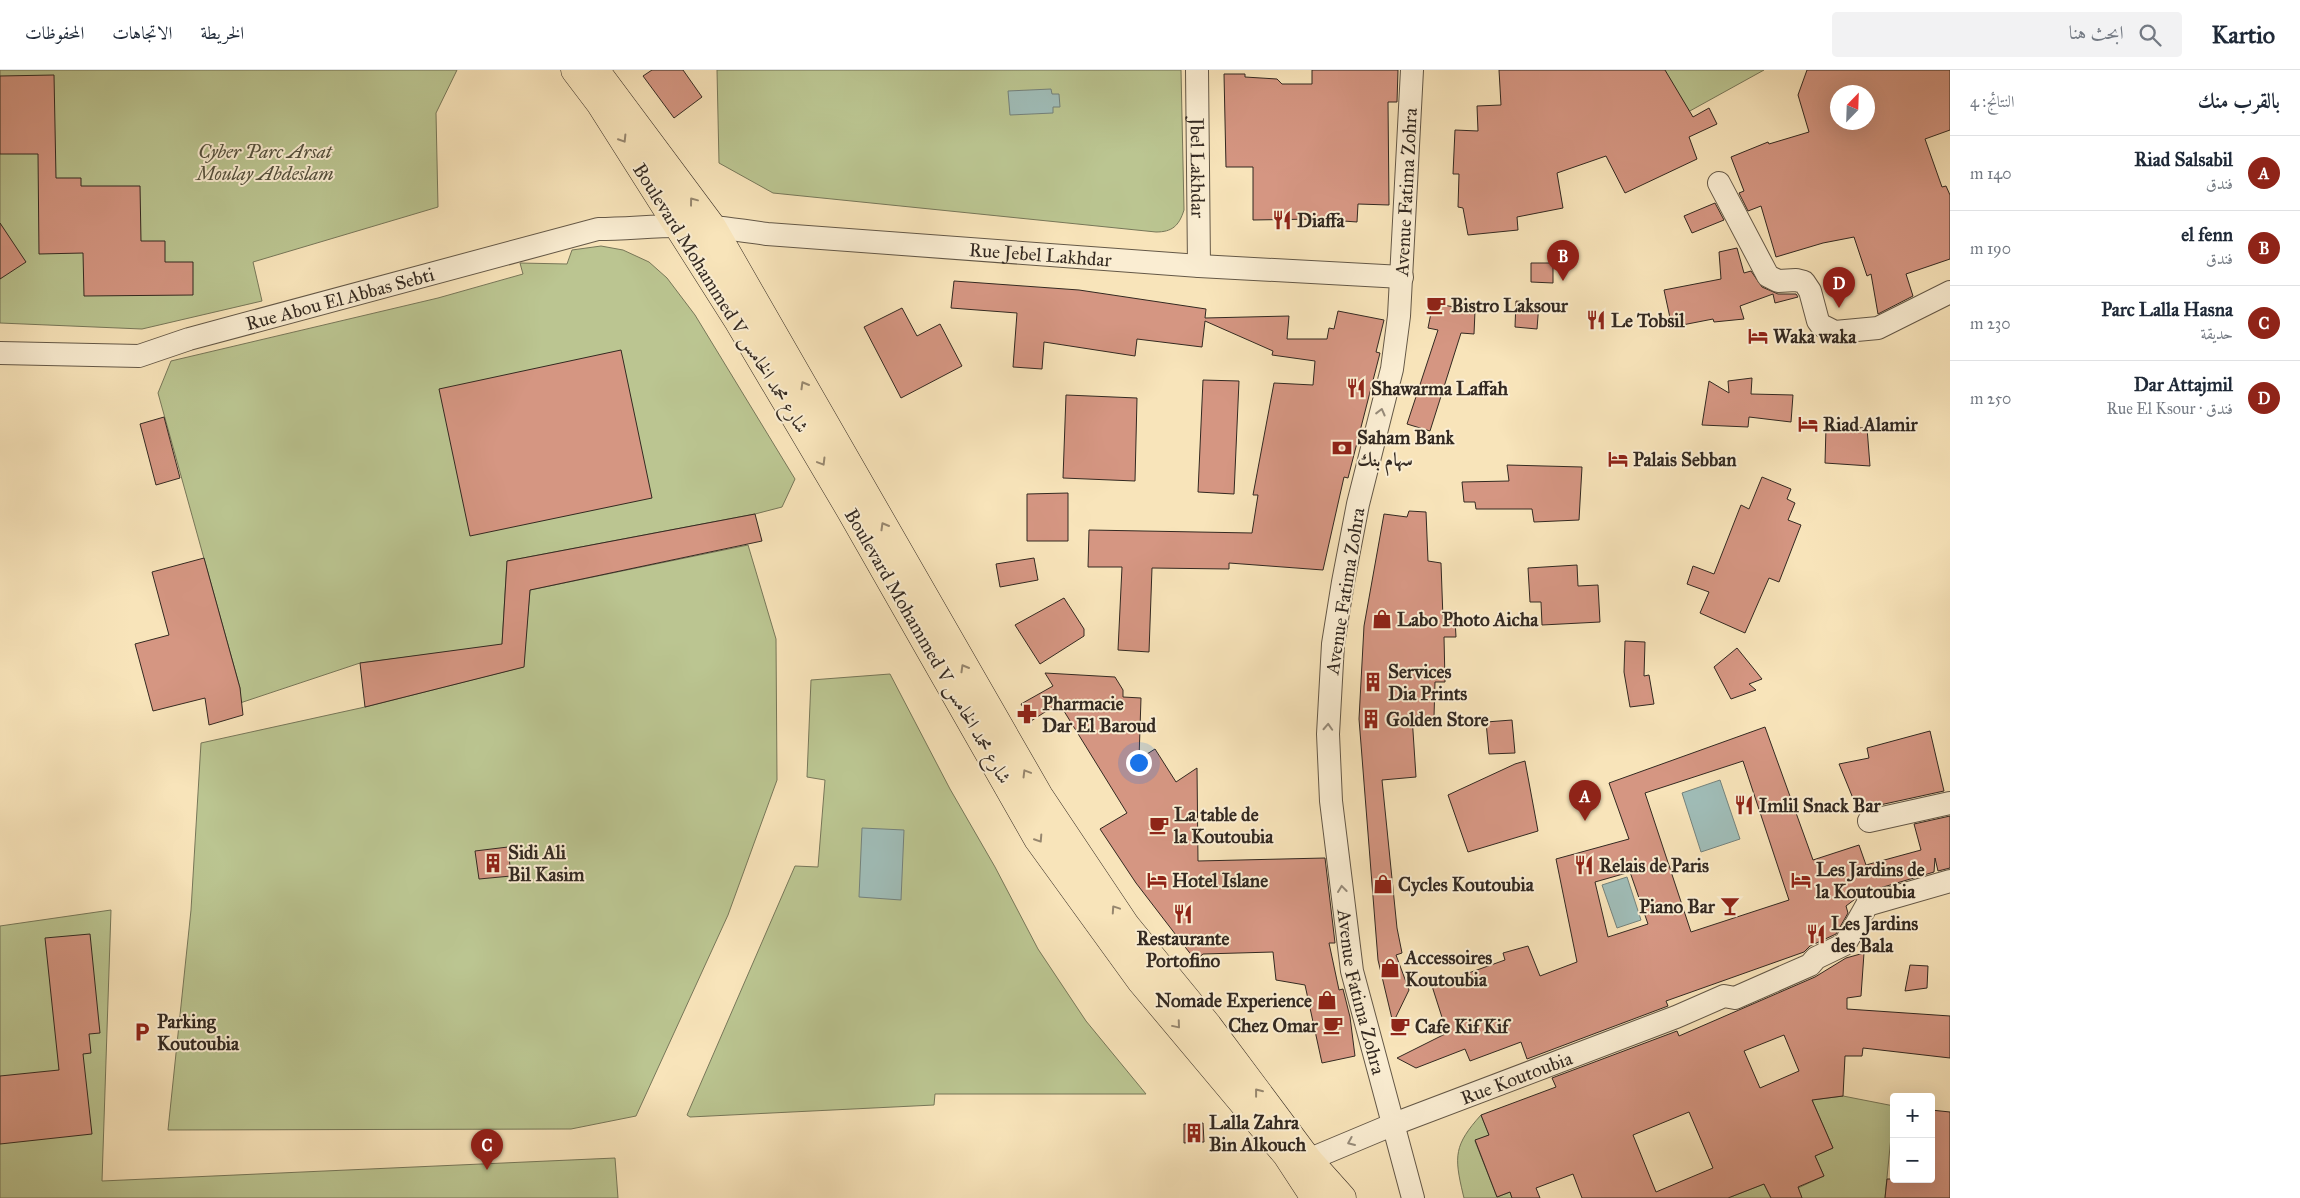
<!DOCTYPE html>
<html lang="ar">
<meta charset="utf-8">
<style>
:root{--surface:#fff;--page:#f2f2f3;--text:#1f2937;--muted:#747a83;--line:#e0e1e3;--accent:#8f2418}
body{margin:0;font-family:"IM FELL Great Primer",Amiri,serif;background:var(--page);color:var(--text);direction:rtl}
.controls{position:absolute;right:15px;bottom:15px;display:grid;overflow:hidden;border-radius:5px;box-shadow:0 5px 20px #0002}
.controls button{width:45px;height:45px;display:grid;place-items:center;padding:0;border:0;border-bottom:1px solid var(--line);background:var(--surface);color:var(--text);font:25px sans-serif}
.compass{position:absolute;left:1830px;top:15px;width:45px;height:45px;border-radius:50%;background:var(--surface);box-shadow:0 5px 20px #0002;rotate:23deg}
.you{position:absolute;left:1138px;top:692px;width:18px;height:18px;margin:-12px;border:4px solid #fff;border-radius:50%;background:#1a73e8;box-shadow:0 0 0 8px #1a73e833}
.badge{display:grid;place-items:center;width:32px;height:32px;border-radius:50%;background:var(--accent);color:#fff;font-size:16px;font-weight:700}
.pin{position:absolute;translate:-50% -41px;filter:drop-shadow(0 1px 2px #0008)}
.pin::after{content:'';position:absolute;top:26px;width:18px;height:15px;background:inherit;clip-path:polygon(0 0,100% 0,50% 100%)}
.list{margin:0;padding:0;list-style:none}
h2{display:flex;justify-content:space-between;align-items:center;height:65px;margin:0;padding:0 20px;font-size:21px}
h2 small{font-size:16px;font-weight:400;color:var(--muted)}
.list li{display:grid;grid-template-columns:32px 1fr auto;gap:15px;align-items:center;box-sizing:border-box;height:75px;padding:0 20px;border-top:1px solid var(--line)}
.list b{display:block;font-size:19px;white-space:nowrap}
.list p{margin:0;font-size:16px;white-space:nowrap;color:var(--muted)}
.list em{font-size:16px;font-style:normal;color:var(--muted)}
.icon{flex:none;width:28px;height:28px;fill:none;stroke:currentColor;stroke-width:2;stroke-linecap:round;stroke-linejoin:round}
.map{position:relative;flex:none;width:1950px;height:1128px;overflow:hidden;direction:ltr}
header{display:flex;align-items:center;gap:30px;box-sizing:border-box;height:70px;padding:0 25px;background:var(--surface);border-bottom:1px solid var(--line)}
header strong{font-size:24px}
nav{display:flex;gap:28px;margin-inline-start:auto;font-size:18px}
.search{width:350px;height:45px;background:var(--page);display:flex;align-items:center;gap:12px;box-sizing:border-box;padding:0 18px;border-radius:5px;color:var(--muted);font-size:19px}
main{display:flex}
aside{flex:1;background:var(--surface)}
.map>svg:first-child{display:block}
.green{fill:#bbc591;stroke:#777759}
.water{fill:#a0bdb8;stroke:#74827c}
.building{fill:#d59682;stroke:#332921;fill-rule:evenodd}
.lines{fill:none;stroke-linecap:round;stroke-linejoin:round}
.minor-casing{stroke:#645847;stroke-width:24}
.major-casing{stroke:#332921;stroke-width:29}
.minor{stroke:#faedd2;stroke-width:22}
.major{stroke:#f8e4ba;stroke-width:28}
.oneway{stroke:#96866e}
.oneway2{stroke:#968b7a}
.labels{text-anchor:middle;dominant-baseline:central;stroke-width:4;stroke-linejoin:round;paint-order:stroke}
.park-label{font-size:19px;font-style:italic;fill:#55503d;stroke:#faedd2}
.street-label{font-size:19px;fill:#332921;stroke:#faedd2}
.poi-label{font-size:19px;font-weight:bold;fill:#332921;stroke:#faedd2;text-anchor:start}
</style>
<header>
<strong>Kartio</strong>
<div class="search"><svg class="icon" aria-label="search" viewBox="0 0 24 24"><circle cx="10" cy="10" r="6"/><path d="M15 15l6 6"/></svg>ابحث هنا</div>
<nav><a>الخريطة</a><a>الاتجاهات</a><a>المحفوظات</a></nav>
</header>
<main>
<aside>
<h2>بالقرب منك<small>النتائج: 4</small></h2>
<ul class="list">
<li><span class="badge">A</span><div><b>Riad Salsabil</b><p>فندق</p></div><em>140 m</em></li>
<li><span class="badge">B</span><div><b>el fenn</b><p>فندق</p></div><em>190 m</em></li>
<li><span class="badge">C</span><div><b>Parc Lalla Hasna</b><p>حديقة</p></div><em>230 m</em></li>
<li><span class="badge">D</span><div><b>Dar Attajmil</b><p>فندق · Rue El Ksour</p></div><em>250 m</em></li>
</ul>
</aside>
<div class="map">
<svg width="1950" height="1128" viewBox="0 0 1950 1128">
<rect width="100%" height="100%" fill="#f8e4ba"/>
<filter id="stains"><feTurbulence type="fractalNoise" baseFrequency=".004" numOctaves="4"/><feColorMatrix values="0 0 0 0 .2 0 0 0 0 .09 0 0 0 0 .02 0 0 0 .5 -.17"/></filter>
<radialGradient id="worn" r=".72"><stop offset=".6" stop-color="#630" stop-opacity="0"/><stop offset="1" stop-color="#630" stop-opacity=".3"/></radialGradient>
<path class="green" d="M0,0H457L436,43L438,137L253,192L262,231L142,259L0,253Z
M717,0H1181L1184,140C1179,156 1172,162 1156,162L773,123L719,93Z
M1662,0H1764L1688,42Z
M601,176L623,180L649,192L667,208L695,245L795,409L782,437L755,444L507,491L502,575L360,593L240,633V618L158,323L171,291L438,228L523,204L520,193L567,194L572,180Z
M748,475L776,569L777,710L728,845L636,1046L571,1059L168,1060L191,840L201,673L365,637L523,597L530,520Z
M890,604L950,719L995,797L1038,879L1086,951L1146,1024H935L934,1035L690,1047L687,1045L795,796L818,797L825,710L807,707L811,610Z
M111,840L102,1111L615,1088L618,1128H0V856Z
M1843,1026L1894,1036L1885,1128H1802L1798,1118L1824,1106L1815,1086L1833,1078L1812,1030Z
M1481,1045L1489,1065L1475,1071L1497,1127L1510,1122L1512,1128H1464L1463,1124C1454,1086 1454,1075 1481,1045Z
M1764,1114L1771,1128H1728Z"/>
<path class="water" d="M1051,19L1052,24H1059L1060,37H1053V43L1010,45L1008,21Z
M1720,710L1740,769L1701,782L1682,723Z
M862,758L904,760L901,830L859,827Z
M1627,807L1641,850L1617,858L1602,815Z"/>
<path class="building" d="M652,0H683L702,27L674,48L643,6Z
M1312,0H1398L1397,32H1388L1389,135L1358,134L1357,152L1316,149L1253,150V97H1226L1224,4H1245V7L1277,9L1282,14H1312Z
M1499,0H1665L1693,47L1709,38L1717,54L1689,67L1697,89L1625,123L1606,86L1557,103L1563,138L1517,147L1518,160L1468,165L1463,138L1458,137L1459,104H1453L1455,60L1478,61L1477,36L1501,35Z
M1807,0H1950V60L1925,69L1942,117L1946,116L1950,125V189L1906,204L1913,226L1878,244L1871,204L1867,206L1854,167L1823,173L1776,187L1761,136L1748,141L1739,123L1744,121L1731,87L1768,72L1769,74L1809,62L1798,25ZM1838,22H1868V52H1838Z
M54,5L56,108H81V116H140L141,171H165V192H193V225L84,226L83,183L39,184L38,84H0V6Z
M1715,133L1724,150L1692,163L1684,146Z
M0,153L26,192L0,209Z
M1737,178L1744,203L1751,201L1762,217L1778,224H1796L1798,227L1775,233L1773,224L1740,236L1744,249L1714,252L1713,249L1672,257L1664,220L1721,209L1719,182Z
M1531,193H1553V213L1531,212Z
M954,211L1079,220L1206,239L1205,248L1289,246L1287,269H1327L1329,258L1334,259L1338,241L1384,250L1376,282L1380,283L1348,408L1344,407L1323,500L1229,493V499L1152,498L1149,582L1118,580L1122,497H1088L1089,460L1252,463L1258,425H1253L1274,313L1313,315L1315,291L1272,285L1273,281L1205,251L1202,277L1137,269L1135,286L1044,272L1042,299L1013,297L1017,243L951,238Z
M1516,231L1539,233L1537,259L1515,257Z
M1433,233L1475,241L1474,264L1461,263L1430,361L1407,354L1438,260L1428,258Z
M902,238L917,266L940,254L962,296L901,328L864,257Z
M621,280L652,428L470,466L439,319Z
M1752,308L1751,324L1793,325L1791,352L1749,347L1748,357L1702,355L1709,311L1729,323L1728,311Z
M1203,310L1239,311L1234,424L1198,422Z
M1066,325L1137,328L1135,411L1063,408Z
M164,347L180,408L156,415L140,354Z
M1826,357L1867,358L1870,396L1825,393Z
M1507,395L1582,397L1579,450L1534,452L1532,439H1476L1475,432H1464L1462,412L1509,411Z
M1762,407L1791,419L1787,429L1795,433L1788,450L1801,455L1779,512L1769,508L1745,563L1700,543L1709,522L1687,514L1693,496L1714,504L1741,435L1749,439Z
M1068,423V471H1027V424Z
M1409,441L1426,442L1428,491L1441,493L1443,549H1455L1456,567H1444L1445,612H1435L1434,647L1412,646L1416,707L1382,710L1397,858L1402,883L1396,885L1409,920L1393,953L1378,890L1359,649L1364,556L1384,444L1407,447Z
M755,444L762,471L530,520L524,597L365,637L360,593L502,574L507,491Z
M204,488L240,618L243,645L209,655L205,628L153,641L135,574L169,565L152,502Z
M1034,488L1038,510L1000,517L996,494Z
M1577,495L1578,516L1598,515L1600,552L1542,555L1541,532H1530L1528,498Z
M1064,528L1084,559V566L1040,594L1015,555Z
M1625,571L1645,572L1644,606L1649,605L1654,634L1630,637L1624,602Z
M1737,578L1762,609L1749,614L1756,620L1731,629L1714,597Z
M1045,603L1115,607L1123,620V627L1141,628L1139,689L1155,679L1176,712L1197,698L1198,791L1325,788L1335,873H1329L1339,920L1343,919L1350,947L1355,986L1322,993L1305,915L1276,910L1273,882L1203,884L1196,890L1189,882L1136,813L1100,759L1127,743L1059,633L1031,651L1021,634L1053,616Z
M1512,650L1515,683L1489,684L1486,652Z
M1765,657L1813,790L1859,775L1866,795L1921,780L1914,754L1950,746V798L1938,801L1935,788L1934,802L1863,823L1846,836L1848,843L1836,864L1810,876L1804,882L1666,931L1668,936L1527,989L1521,972L1470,991L1465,979L1416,998L1397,988L1447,963L1432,916L1505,890L1503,883L1528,876L1540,906L1577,892L1556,789L1629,769L1609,713ZM1743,691L1789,830L1691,862L1645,723ZM1630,802L1648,854L1608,867L1595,812Z
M1930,661L1944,721L1866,738L1859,743L1839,694L1869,688L1867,678Z
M1525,691L1538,761L1468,782L1448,725L1515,694Z
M508,777L511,806L479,809L475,781Z
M90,864L100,963L89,964L91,983L83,984L92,1064L0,1074V1006L59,1000L45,868Z
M1864,883L1861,926L1847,928V939L1950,946V988L1863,978L1862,986H1845L1843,1026L1812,1030L1833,1078L1815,1086L1824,1106L1798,1117L1802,1128H1771L1764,1114L1728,1128H1582L1573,1104L1536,1118L1540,1128H1512L1510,1122L1497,1127L1475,1070L1489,1065L1481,1045L1556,1017L1552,1008L1677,961L1679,966L1815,907L1846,888ZM1784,965L1799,1001L1760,1018L1744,981ZM1689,1042L1713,1098L1656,1122L1633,1065Z
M1910,895L1928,896L1927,918L1905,921Z
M1931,1040L1950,1042V1128H1885L1887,1109H1931Z
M1203,1053L1204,1072L1184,1073V1054Z"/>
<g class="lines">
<defs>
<g id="minor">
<path id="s1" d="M1197,0L1199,196"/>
<path id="s2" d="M1412,0L1399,246L1392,299L1358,434L1343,512L1333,574L1328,664L1331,731L1352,901L1413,1128"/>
<path d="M1719,113L1768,206L1778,211L1796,210L1804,212L1810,221L1818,251L1821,255L1835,262L1878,258L1950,222"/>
<path id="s3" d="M0,283L139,286L189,269L598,159C625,159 652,156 679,156C708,155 738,160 767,164L1199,196L1402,207"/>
<path d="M1869,751L1950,733"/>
<path id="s4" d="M1308,1090L1394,1054L1676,947L1724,926L1735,928L1810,895L1816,888L1845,874L1867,835L1950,811"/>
</g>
<path id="major" d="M575,0L600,33L739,252L851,441L1038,769L1141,911L1287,1085L1315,1128
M595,0L712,157L1039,726L1126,856L1208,956L1308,1090L1342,1128"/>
</defs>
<use href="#minor" class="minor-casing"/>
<use href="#major" class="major-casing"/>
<use href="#minor" class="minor"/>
<use href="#major" class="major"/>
</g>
<defs><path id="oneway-chevron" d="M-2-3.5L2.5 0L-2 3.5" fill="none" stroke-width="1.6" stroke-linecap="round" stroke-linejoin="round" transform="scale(1.25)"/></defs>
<g class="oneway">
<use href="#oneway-chevron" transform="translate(623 69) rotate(58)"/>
<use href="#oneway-chevron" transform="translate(693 131) rotate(-127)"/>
<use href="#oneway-chevron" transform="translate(804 315) rotate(-120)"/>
<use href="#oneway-chevron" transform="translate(822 392) rotate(59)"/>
<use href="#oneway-chevron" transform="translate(884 456) rotate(-120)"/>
<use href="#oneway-chevron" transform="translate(964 598) rotate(-120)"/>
<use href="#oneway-chevron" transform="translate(1026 703) rotate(-121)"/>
<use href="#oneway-chevron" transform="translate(1039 769) rotate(57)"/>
<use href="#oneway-chevron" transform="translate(1115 839) rotate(-124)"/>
<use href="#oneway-chevron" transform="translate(1177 955) rotate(50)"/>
<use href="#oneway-chevron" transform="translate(1258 1022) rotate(-128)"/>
</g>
<g class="oneway2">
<use href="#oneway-chevron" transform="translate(1381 342) rotate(-76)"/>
<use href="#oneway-chevron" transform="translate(1328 657) rotate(-87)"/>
<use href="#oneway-chevron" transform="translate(1342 819) rotate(-97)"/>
<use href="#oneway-chevron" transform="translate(1351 1072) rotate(157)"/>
</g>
<defs>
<symbol id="restaurant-bare" viewBox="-9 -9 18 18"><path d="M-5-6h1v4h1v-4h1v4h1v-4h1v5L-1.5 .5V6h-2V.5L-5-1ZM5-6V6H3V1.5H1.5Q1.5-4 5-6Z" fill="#8f2418" stroke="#faedd2" stroke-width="2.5" paint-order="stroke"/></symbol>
<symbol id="cafe-bare" viewBox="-9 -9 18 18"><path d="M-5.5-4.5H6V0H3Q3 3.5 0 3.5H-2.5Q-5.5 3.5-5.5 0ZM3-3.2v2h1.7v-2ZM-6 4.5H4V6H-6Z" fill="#8f2418" stroke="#faedd2" stroke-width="2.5" paint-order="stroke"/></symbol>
<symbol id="hotel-bare" viewBox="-9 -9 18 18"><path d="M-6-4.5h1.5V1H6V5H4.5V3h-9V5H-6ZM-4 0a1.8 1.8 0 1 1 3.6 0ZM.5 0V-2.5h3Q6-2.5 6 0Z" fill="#8f2418" stroke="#faedd2" stroke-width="2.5" paint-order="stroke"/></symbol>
<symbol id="bank-bare" viewBox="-9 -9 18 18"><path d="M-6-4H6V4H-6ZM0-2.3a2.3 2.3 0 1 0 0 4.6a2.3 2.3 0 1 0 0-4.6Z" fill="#8f2418" stroke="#faedd2" stroke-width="2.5" paint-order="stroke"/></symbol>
<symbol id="shop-bare" viewBox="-9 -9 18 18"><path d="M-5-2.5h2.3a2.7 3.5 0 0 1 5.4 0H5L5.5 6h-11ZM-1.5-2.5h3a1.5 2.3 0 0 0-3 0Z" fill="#8f2418" stroke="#faedd2" stroke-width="2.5" paint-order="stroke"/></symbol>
<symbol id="building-bare" viewBox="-9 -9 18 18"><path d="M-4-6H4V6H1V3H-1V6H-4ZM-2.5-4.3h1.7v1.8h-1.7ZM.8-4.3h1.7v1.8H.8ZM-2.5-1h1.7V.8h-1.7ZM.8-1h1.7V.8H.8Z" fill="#8f2418" stroke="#faedd2" stroke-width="2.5" paint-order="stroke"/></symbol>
<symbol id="pharmacy-bare" viewBox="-9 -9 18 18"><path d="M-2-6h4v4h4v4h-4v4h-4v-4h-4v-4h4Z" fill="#8f2418" stroke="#faedd2" stroke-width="2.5" paint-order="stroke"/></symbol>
<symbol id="bar-bare" viewBox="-9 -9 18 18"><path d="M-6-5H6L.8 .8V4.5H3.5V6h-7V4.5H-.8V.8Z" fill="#8f2418" stroke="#faedd2" stroke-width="2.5" paint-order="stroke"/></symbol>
<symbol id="parking-bare" viewBox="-9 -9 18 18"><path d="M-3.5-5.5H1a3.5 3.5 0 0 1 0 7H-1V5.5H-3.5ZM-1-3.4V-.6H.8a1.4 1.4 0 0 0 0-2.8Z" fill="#8f2418" stroke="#faedd2" stroke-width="2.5" paint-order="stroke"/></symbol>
</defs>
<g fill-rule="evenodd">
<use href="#restaurant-bare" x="1268" y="136" width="28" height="28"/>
<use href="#cafe-bare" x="1422" y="221" width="28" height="28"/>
<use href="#restaurant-bare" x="1582" y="236" width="28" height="28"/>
<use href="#hotel-bare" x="1744" y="252" width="28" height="28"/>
<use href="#restaurant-bare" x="1342" y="304" width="28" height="28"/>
<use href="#hotel-bare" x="1794" y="340" width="28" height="28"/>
<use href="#bank-bare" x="1328" y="364" width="28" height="28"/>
<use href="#hotel-bare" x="1604" y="375" width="28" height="28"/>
<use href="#shop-bare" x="1368" y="535" width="28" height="28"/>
<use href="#building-bare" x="1359" y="598" width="28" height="28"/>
<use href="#pharmacy-bare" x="1013" y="630" width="28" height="28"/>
<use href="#building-bare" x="1357" y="635" width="28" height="28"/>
<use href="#restaurant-bare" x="1730" y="721" width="28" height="28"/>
<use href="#cafe-bare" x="1145" y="741" width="28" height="28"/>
<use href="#building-bare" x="479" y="779" width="28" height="28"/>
<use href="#restaurant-bare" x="1570" y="781" width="28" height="28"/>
<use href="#hotel-bare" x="1143" y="796" width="28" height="28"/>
<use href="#hotel-bare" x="1787" y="796" width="28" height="28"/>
<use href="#shop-bare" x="1369" y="800" width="28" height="28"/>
<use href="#bar-bare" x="1716" y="822" width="28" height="28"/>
<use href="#restaurant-bare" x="1169" y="830" width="28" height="28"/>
<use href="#restaurant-bare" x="1802" y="850" width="28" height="28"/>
<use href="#shop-bare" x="1376" y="884" width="28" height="28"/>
<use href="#shop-bare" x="1313" y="916" width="28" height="28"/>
<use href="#cafe-bare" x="1319" y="941" width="28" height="28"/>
<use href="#cafe-bare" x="1386" y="942" width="28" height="28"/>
<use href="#parking-bare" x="128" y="948" width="28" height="28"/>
<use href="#building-bare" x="1180" y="1049" width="28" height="28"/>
</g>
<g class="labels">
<g class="park-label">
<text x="265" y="81">Cyber Parc Arsat<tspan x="265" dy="22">Moulay Abdeslam</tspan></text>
</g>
<g class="street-label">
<text stroke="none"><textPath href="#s1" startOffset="98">Jbel Lakhdar</textPath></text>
<text transform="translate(1406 122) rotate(-87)">Avenue Fatima Zohra</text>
<text stroke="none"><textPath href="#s3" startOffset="1059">Rue Jebel Lakhdar</textPath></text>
<text transform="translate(721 228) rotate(58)">Boulevard Mohammed V شارع محمد الخامس</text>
<text stroke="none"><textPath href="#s3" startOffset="348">Rue Abou El Abbas Sebti</textPath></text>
<text transform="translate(1345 521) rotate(-81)">Avenue Fatima Zohra</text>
<text transform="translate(928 576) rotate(60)">Boulevard Mohammed V شارع محمد الخامس</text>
<text stroke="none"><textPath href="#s2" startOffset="932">Avenue Fatima Zohra</textPath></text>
<text stroke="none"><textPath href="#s4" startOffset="224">Rue Koutoubia</textPath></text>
</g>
<g class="poi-label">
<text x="1297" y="150">Diaffa</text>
<text x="1451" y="235">Bistro Laksour</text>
<text x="1611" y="250">Le Tobsil</text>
<text x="1773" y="266">Waka waka</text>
<text x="1371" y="318">Shawarma Laffah</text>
<text x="1823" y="354">Riad Alamir</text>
<text x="1357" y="367">Saham Bank<tspan x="1357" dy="22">سهام بنك</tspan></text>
<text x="1633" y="389">Palais Sebban</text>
<text x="1397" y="549">Labo Photo Aicha</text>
<text x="1388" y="601">Services<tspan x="1388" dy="22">Dia Prints</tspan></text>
<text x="1042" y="633">Pharmacie<tspan x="1042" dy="22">Dar El Baroud</tspan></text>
<text x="1386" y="649">Golden Store</text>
<text x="1759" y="735">Imlil Snack Bar</text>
<text x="1174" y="744">La table de<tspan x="1174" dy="22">la Koutoubia</tspan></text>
<text x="508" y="782">Sidi Ali<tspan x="508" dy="22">Bil Kasim</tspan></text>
<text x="1599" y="795">Relais de Paris</text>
<text x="1816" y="799">Les Jardins de<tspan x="1816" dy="22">la Koutoubia</tspan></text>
<text x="1172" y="810">Hotel Islane</text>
<text x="1398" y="814">Cycles Koutoubia</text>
<text x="1715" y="836" text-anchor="end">Piano Bar</text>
<text x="1831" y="853">Les Jardins<tspan x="1831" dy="22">des Bala</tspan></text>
<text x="1183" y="868" text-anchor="middle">Restaurante<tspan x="1183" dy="22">Portofino</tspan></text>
<text x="1405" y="887">Accessoires<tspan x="1405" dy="22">Koutoubia</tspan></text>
<text x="1312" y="930" text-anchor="end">Nomade Experience</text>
<text x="157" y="951">Parking<tspan x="157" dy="22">Koutoubia</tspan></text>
<text x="1318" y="955" text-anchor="end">Chez Omar</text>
<text x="1415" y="956">Cafe Kif Kif</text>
<text x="1209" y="1052">Lalla Zahra<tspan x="1209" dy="22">Bin Alkouch</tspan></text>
</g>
</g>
<rect width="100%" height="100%" filter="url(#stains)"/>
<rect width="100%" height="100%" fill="url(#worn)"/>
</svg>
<div class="controls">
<button>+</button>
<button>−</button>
</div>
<svg class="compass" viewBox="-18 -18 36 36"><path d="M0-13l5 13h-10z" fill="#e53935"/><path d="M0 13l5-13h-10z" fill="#747a83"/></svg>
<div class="you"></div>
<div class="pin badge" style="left:1585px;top:751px">A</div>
<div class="pin badge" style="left:1563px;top:211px">B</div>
<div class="pin badge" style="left:487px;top:1100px">C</div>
<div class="pin badge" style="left:1839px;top:238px">D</div>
</div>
</main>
